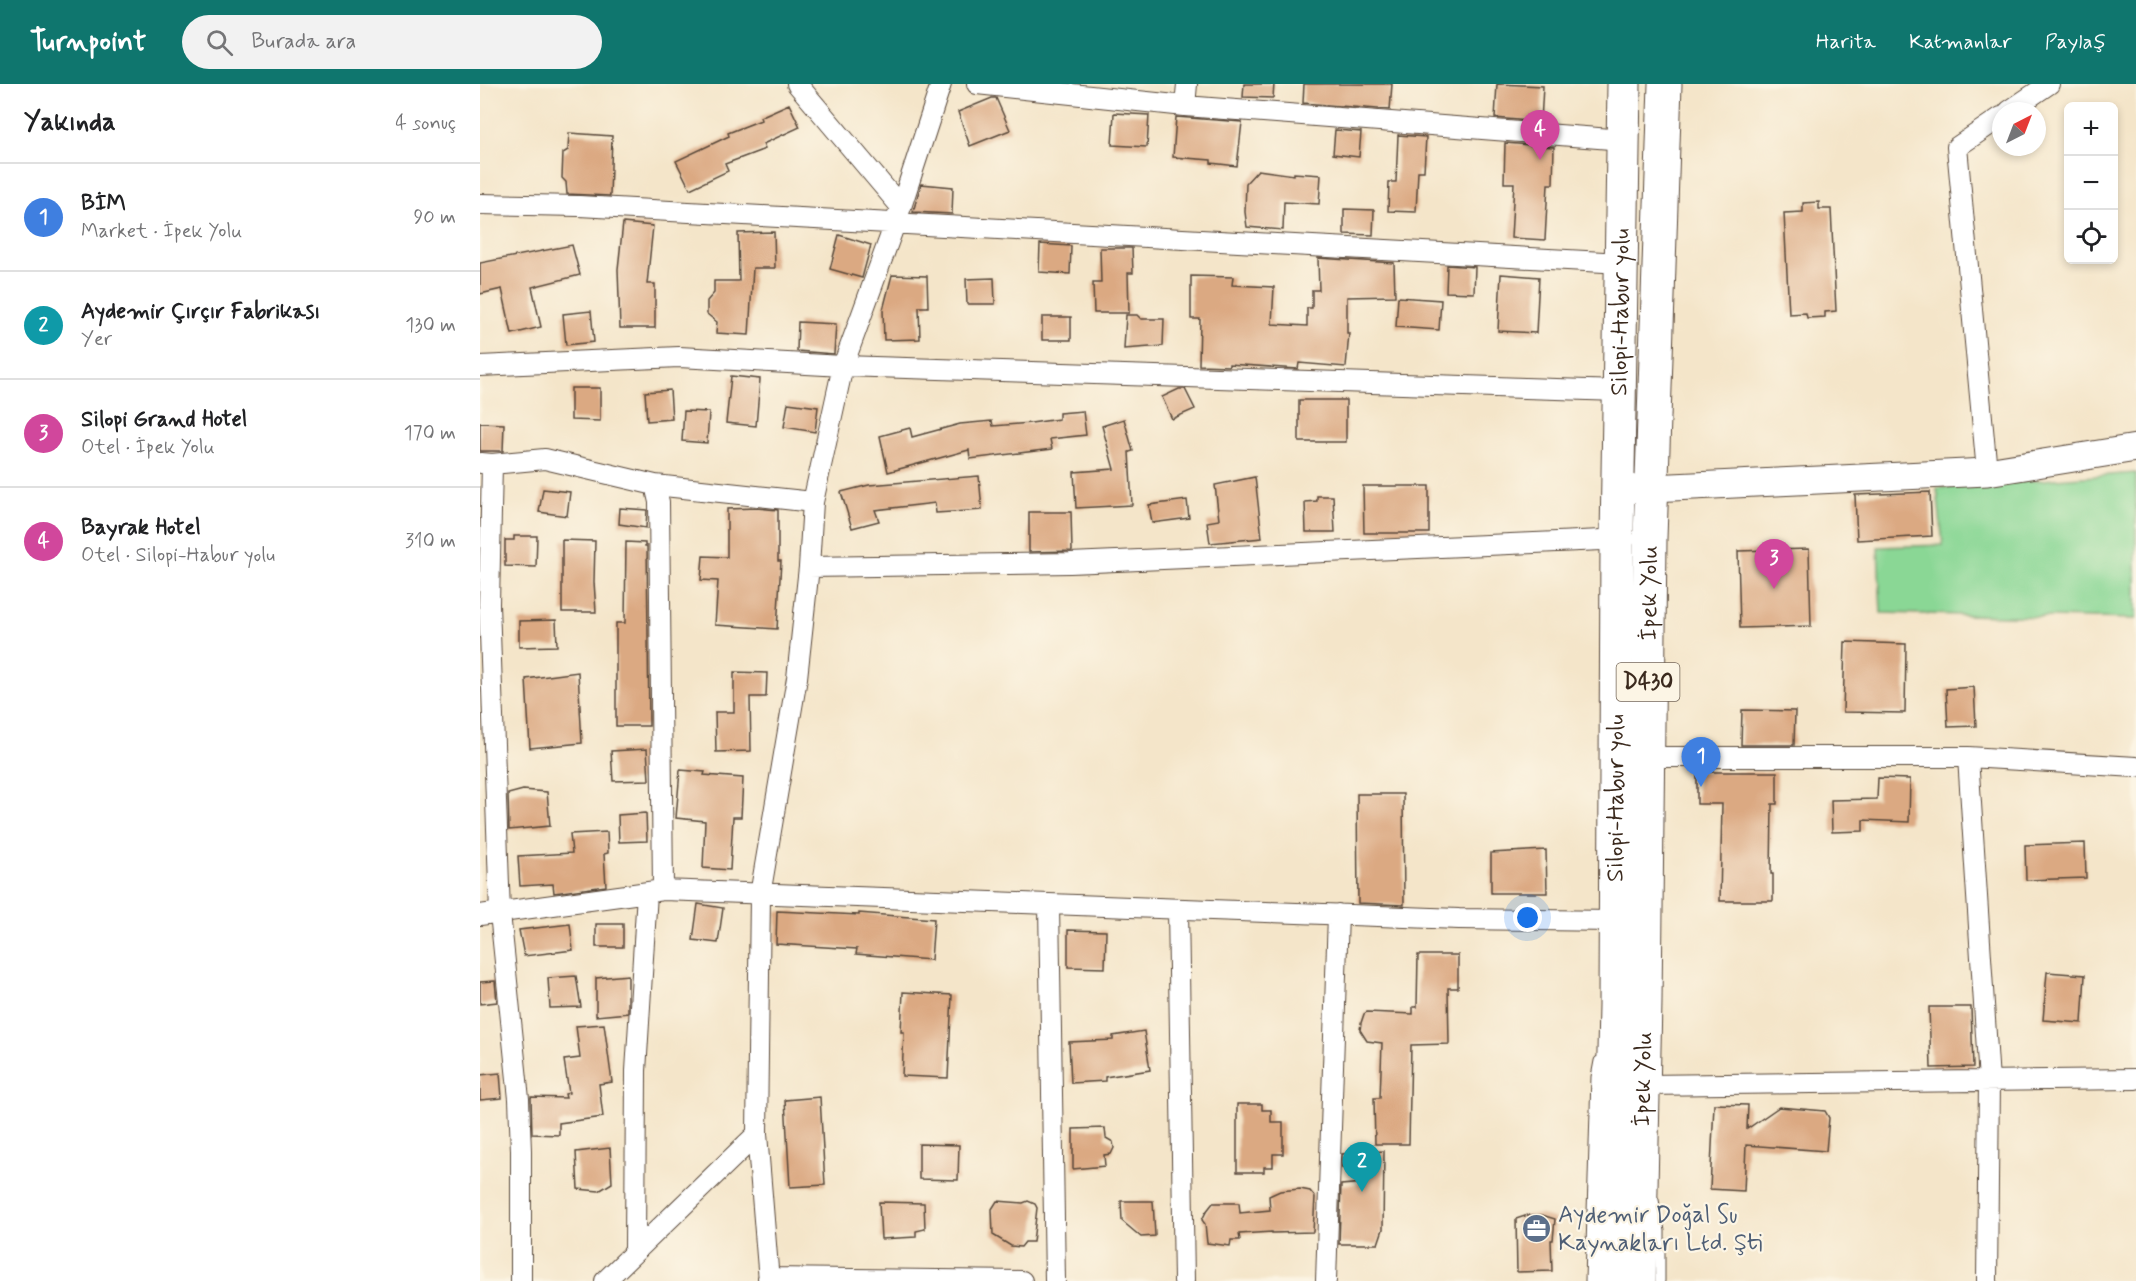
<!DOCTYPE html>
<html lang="tr">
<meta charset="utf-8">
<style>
:root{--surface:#fff;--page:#f2f2f2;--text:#202124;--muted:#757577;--line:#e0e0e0;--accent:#0f766e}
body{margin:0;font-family:Mynerve,sans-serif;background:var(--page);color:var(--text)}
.controls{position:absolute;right:18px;top:18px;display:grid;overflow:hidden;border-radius:9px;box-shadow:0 3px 9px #0003}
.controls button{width:54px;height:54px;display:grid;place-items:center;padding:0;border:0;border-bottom:2px solid var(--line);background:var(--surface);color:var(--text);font:30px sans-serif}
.compass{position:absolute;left:1512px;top:18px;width:54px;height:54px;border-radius:50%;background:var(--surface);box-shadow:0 3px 9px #0003;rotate:42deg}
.you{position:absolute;left:1048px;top:834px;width:21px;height:21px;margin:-15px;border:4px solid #fff;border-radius:50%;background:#1a73e8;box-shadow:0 0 0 9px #1a73e833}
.badge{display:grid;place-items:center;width:39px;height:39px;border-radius:50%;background:var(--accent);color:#fff;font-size:20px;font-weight:700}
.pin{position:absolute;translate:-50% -50px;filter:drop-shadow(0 2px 3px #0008)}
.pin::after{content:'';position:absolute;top:32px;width:21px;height:18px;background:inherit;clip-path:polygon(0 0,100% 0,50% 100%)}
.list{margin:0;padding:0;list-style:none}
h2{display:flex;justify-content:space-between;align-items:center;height:78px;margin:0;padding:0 24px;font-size:26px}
h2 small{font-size:20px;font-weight:400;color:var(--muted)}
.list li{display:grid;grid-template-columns:39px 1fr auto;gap:18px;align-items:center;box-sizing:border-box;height:108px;padding:0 24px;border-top:2px solid var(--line)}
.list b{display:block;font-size:22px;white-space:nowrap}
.list p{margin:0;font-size:20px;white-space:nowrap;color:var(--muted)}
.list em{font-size:20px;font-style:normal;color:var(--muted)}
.icon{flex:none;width:33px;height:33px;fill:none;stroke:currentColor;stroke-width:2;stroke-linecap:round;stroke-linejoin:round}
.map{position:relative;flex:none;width:1656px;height:1197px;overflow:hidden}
header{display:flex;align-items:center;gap:36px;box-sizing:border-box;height:84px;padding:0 30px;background:var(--accent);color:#fff}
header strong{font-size:28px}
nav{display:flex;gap:33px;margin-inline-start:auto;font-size:21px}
.search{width:420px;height:54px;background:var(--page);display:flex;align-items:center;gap:15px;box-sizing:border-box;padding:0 21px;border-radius:33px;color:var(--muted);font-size:22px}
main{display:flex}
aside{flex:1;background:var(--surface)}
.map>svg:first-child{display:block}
.green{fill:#8ad795;stroke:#62805a;stroke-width:1.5}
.building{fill:#dba982}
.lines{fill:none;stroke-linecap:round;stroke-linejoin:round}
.lane-casing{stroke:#574638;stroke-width:11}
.street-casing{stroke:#574638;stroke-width:22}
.secondary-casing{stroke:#574638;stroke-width:29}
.highway-casing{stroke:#574638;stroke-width:35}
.lane{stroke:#fff;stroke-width:9}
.street{stroke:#fff;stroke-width:20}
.secondary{stroke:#fff;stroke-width:27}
.highway{stroke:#fff;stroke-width:33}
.labels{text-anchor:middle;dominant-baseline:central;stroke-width:4.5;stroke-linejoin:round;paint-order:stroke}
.shield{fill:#fcf5e5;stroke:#75675a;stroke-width:1.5}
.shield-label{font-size:22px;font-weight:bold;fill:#3b2a1e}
.street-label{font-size:24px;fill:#3b2a1e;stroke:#fcf5e5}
.service-label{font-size:24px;fill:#4e5e75;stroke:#fcf5e5;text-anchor:start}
</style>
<header>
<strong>Turnpoint</strong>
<div class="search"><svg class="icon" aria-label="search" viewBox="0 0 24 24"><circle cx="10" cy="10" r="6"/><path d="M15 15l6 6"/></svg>Burada ara</div>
<nav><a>Harita</a><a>Katmanlar</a><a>Paylaş</a></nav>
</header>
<main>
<aside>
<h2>Yakında<small>4 sonuç</small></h2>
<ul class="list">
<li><span class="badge" style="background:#3f7fe0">1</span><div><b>BİM</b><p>Market · İpek Yolu</p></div><em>90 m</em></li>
<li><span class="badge" style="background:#0f9aa8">2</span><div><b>Aydemir Çırçır Fabrikası</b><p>Yer</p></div><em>130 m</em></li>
<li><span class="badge" style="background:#d1479c">3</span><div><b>Silopi Grand Hotel</b><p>Otel · İpek Yolu</p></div><em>170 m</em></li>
<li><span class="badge" style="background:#d1479c">4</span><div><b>Bayrak Hotel</b><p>Otel · Silopi-Habur yolu</p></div><em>310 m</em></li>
</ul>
</aside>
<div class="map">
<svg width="1656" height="1197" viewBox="0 0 1656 1197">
<rect width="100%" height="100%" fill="#fcf5e5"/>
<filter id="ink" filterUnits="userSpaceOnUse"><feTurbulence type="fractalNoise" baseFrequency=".0167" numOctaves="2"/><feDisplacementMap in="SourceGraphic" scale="12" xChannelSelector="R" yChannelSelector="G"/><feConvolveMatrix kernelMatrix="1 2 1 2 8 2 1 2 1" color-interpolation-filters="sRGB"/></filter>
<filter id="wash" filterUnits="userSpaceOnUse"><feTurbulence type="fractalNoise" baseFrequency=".008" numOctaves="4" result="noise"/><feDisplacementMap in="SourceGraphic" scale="24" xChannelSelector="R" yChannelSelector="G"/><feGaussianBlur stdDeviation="1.35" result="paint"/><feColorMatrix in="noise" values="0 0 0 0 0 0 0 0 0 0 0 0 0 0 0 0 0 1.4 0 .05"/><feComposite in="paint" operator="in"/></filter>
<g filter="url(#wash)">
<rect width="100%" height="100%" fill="#f4e5c9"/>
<path class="green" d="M1656,389V535L1401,529L1398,463L1463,461L1457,404Z"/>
<g id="blocks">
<path class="building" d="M764,0H794L793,14L763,13Z
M824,0H912L910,26L823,19Z
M1017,0L1063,2L1061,38L1015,34Z
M512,14H516L530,46L490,62L478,28Z
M309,20L320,43L283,60L285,65L245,80L248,87L210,105L196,77L249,52L248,49L281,36L280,33Z
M634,29L669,31L667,63L632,61Z
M696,33L762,38L757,82L731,79V76L693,73Z
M855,46L881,48L879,73L853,70Z
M89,49L132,52L130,112L87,110L86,98L82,94L83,69L88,66Z
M918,51L946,53L944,87H938L936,128L908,127L909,98H916Z
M1025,59L1074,63L1073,100H1068L1065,156L1031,154L1034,99H1024Z
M778,86L814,91V89L841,91L839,120L804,118L803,146L767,143L765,128L766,99Z
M441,100L473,103L472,130L433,128Z
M1339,118V125H1351L1356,227L1345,228V233L1327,234L1326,229L1309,230L1304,129L1323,128V119Z
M864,125L894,126L893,151L864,150Z
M143,139L173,142L167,200H175V244H140L138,185Z
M294,148L295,184H273L269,251L236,249L237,238L227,230V217L234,209V197H259L258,149Z
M359,151L391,161L382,194L350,185Z
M560,160L591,162L590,190L559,188Z
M92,161L100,191L52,203L61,243L32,250L22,205L0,210V179Z
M620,164H652L653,189H648L649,229H614L613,199H621Z
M838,174L914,179L915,212L867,213V249H869L866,283L819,279L818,285L749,280V282L719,281L720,235H711V192L753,193L752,201L794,203L792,240L827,242V224H832V206H839Z
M967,181L995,183L994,209L966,208Z
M1021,190L1059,193L1056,249L1018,247Z
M412,191L447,192L448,223H439L440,255L404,256L403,226Z
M514,194L515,220H487L486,195Z
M918,213L961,216L959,246L916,243Z
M111,227L114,258L86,261L83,230Z
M646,231H657L661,235H684L683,262L644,265Z
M562,233H591V256H562Z
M318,238L356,240L354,270L317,267Z
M251,292L280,295L276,342L246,339Z
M91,304H120V337L91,336Z
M699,305H705L715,325L692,335L682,313Z
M190,306L192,335L167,337L165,308Z
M819,316H866V358H819Z
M308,319L338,323L335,348L304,343Z
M204,327L229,328L227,359L202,357Z
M603,327L606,351L570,355L572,365L490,375L489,366L408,388L400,352L430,344L432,353L480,340L512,337L513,342L551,339L579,335V329Z
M644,335L653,367L649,368L652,421L596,424L594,388L634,385L622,342Z
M0,339L24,340L23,367H0Z
M499,392L502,426L456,429L455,419L395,426L399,437L372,444L361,408L389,401Z
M775,393L782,454L730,459L727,438L739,436L735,401Z
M883,402H949V449H884Z
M63,405L90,408L87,432L59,428Z
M1450,408L1452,452L1377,456L1375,411Z
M837,412H853L855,448H826L825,418L837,417Z
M707,416L709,434L672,439L669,421Z
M140,424L167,426L166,444L139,440Z
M276,424L298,426V477H301L297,545L235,541L238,497L221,496L223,472L247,473V425Z
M549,428H591L592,467L549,468Z
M34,452H57L56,483L25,482V456H34Z
M82,456L115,457L114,498L116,528H82Z
M146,458L165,459V462H167L169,642H136V539H145Z
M1329,465L1331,542L1260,544L1258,467Z
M76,536L77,562L39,563V537Z
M1365,558L1426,560L1425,629L1363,628Z
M98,588L102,659L50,664L46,595Z
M254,588L287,589L286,613H270L271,667L236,668L235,628H254Z
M1494,603L1496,642L1468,643L1466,605Z
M1262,626L1315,627L1314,661H1261Z
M167,665L169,696L133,697L131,667Z
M200,686L225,688L224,691L263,694L261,733H253L250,786L223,784L225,737L196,734Z
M1217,688H1297V720H1292L1291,790H1293V817H1240L1242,720H1217Z
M1398,694L1430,695L1429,738L1383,736V747L1352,748L1351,716L1397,715Z
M43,706L67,708L70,742L29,746L28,710Z
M877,710H923L924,821L878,819Z
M166,729L167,757L139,758L138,731Z
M127,748L128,769L124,770L126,802L74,809L73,800L40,802L38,772L92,769L90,750Z
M1605,759L1606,794L1546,796L1545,761Z
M1066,766L1067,809H1011V769Z
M218,820L243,824L238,859L213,856Z
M297,827L379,831V829L454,835L451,876L376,870L377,865L296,860Z
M90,840L93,866L44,872L39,846Z
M116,840H143V863H116Z
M588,846L626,847L625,884L588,883Z
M938,871H978V904H968L969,960L931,961L929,1060H895L894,1014H900L902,959L887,957L880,946L881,939L884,930L887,928L933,930V923H937Z
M1567,888L1605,891L1602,939L1563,936Z
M148,891V929L116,932V894Z
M96,892L101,923L70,924L68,894Z
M15,897L17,918L0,920V898Z
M423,908L472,911L468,994L422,992L424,948H421Z
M1449,923H1491L1493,983L1451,984Z
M124,940L132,998L119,1000L123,1033L79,1039V1051L52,1050L51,1013L86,1014L85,1010L89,1009L84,976L100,974L96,942Z
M664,947L670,986L625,993V997L591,999L589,958L633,956V952Z
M20,989L22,1014L0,1016V991Z
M340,1013L345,1101L310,1103L305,1016Z
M757,1020H782V1026H791V1038H803V1070H793V1083H784V1088H757Z
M1234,1020L1268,1021L1267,1045L1299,1023L1345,1027L1349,1034L1346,1067L1266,1061L1264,1107L1230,1105Z
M625,1044L626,1054L633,1058L634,1064L631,1070L624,1071L625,1082L593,1085V1045Z
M439,1060L479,1061L478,1096L439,1095Z
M130,1064L132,1099L119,1107L98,1105L96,1068Z
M904,1067L903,1145L898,1160H859L861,1101L884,1099L883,1083H862V1070Z
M820,1105L830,1107L835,1113L833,1148L792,1149V1148L759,1150L760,1156H751L750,1162L727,1159L725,1140L722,1136L726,1128L733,1119H759L760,1129L790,1126L789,1112L800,1107Z
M517,1117L543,1119L548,1117L555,1120L557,1124L553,1158H545L541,1163L531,1162L513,1151L512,1125Z
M641,1117H673L675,1152L661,1153L642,1137Z
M399,1118L444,1119L445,1145L436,1147V1153L401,1155Z
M1048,1131H1062L1075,1135L1073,1156H1071L1072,1187L1037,1188L1036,1135Z"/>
</g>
</g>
<g filter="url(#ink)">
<use href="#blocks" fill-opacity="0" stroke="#574638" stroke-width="1.5"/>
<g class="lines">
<defs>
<path id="lane" d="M1174,1116L1180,1147V1197
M1110,1197L1116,993L1119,977"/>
<path id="street" d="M317,0L421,123
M497,0L705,22L1144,56
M705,22L707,0
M1529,27L1569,0
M0,120L99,122L1142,179
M0,282L199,273L363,282L1139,307
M1,379L12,380L65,375L175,401L333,418
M12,380L9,520L20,829L39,1015L41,1067V1197
M1507,388L1477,63L1521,33
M175,401L179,418L183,806
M329,483L590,479L1145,455
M1167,673H1488L1656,683
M1488,673L1509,997L1507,1197
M569,821L575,1197
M698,825L704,1197
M0,831L183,806L979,835L1134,837
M1164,1001L1656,995
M155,1168L156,987L167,809
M288,1194L542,1197
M125,1197L277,1050
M289,1197L277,1050L280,811L317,594L329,483L333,418L363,282L421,123L461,0
M846,1197L858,830"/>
<path id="secondary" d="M1151,405L1507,388L1656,364"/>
<g id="highway">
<path id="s1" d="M1129,1197L1135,922L1137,455L1144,0"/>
<path id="s2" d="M1159,1197L1165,918L1170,455L1185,0"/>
</g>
</defs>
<use href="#lane" class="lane-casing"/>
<use href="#street" class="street-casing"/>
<use href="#secondary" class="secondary-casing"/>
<use href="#highway" class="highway-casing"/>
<use href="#lane" class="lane"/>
<use href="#street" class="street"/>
<use href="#secondary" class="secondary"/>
<use href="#highway" class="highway"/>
</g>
</g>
<defs>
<symbol id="office-disc" viewBox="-11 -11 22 22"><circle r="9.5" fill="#5c6f8a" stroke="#fcf5e5"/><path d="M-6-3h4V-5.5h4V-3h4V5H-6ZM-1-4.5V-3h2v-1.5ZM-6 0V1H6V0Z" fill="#fff"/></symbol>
</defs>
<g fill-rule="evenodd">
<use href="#office-disc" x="1040" y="1128" width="33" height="33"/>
</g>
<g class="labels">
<rect class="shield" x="1136.5" y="579" width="63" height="38" rx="4.5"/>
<g class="shield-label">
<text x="1168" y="598">D430</text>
</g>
<g class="street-label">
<text stroke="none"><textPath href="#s1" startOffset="969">Silopi-Habur yolu</textPath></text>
<text stroke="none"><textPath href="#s2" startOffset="688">İpek Yolu</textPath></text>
<text stroke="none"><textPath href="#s1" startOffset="483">Silopi-Habur yolu</textPath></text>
<text stroke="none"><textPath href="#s2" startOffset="202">İpek Yolu</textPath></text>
</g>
<g class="service-label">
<text x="1078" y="1131">Aydemir Doğal Su<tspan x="1078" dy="28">Kaynakları Ltd. Şti</tspan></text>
</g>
</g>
</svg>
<div class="controls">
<button>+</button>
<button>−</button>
<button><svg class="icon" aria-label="locate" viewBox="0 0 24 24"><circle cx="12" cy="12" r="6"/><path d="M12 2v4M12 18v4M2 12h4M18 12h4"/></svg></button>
</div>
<svg class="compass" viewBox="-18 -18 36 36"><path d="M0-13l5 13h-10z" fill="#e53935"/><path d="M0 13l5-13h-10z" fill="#757577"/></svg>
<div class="you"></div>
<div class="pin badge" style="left:1221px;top:703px;background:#3f7fe0">1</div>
<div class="pin badge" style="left:882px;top:1108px;background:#0f9aa8">2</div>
<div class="pin badge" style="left:1294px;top:505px;background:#d1479c">3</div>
<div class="pin badge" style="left:1060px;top:76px;background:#d1479c">4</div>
</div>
</main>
